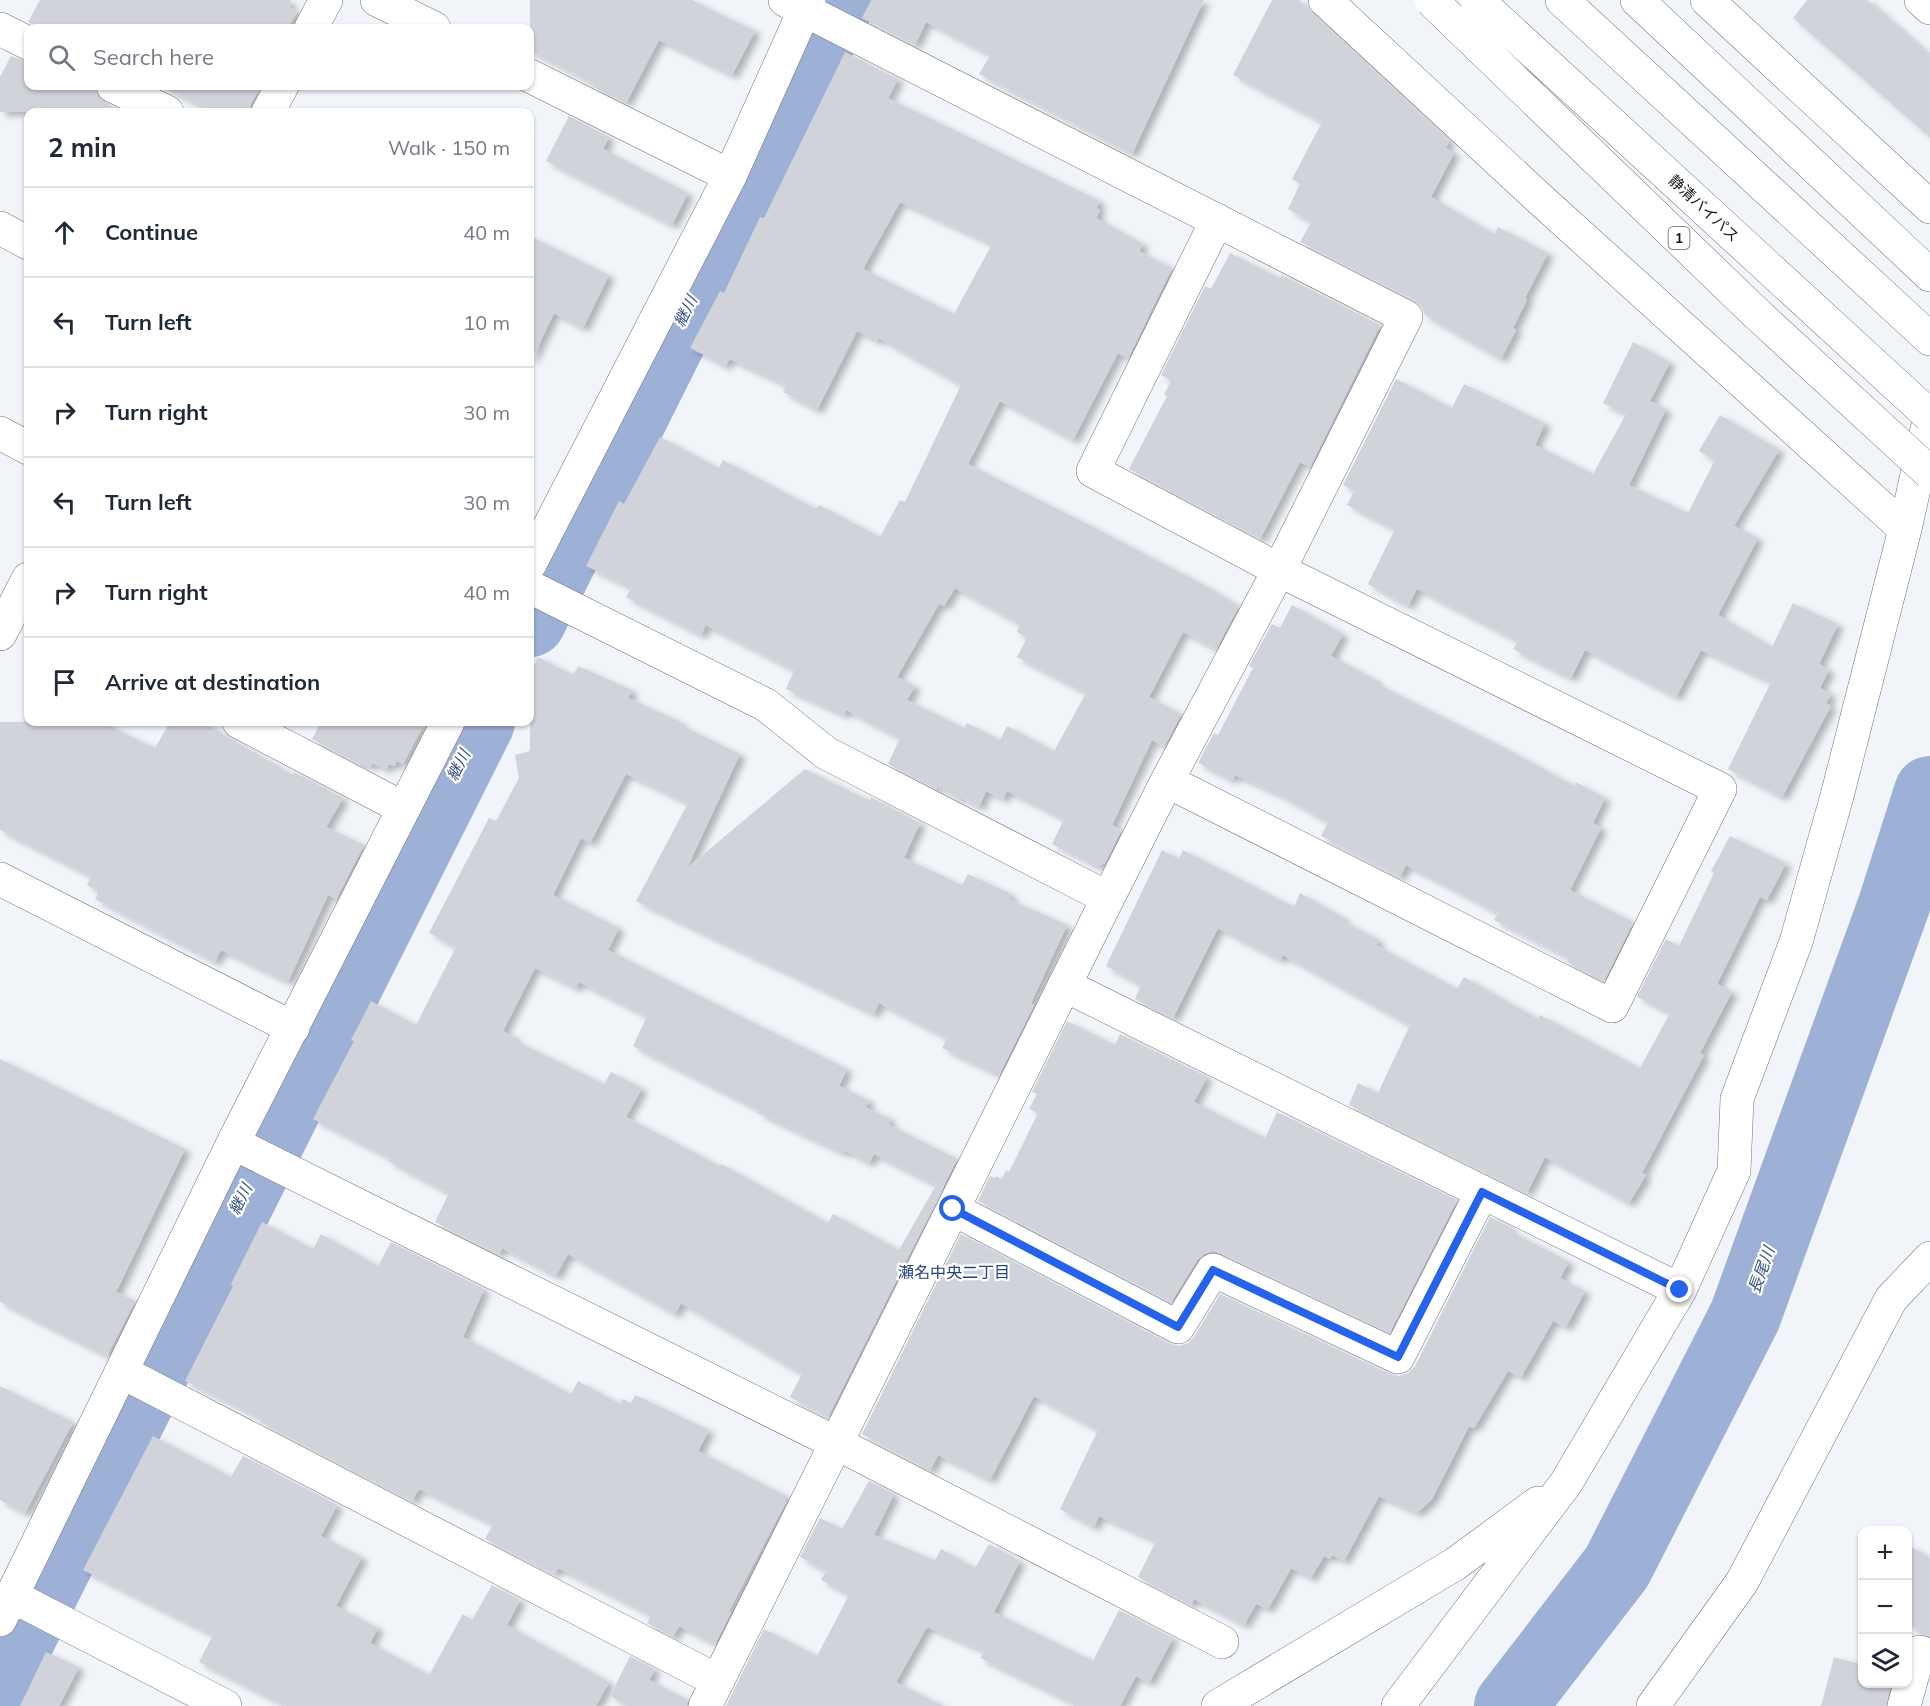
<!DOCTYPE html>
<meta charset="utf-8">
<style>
:root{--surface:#fff;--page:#f2f2f3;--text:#1f2937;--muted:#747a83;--line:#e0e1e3}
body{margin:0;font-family:Mulish,"Noto Sans JP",sans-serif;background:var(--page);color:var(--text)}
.controls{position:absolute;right:18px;bottom:18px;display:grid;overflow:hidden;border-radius:12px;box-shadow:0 2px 4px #0004}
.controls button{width:54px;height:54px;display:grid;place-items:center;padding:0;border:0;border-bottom:2px solid var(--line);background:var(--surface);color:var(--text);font:30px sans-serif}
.stop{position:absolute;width:18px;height:18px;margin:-14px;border:4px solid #2563eb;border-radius:50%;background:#fff}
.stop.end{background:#2563eb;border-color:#fff;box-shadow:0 2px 6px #0008}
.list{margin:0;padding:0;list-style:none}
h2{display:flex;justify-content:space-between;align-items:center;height:78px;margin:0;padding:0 24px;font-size:26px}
h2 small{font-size:20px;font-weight:400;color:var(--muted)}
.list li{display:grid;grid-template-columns:39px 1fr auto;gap:18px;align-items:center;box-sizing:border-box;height:90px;padding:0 24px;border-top:2px solid var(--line)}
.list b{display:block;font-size:22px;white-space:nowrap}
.list em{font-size:20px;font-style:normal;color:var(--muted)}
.icon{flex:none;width:33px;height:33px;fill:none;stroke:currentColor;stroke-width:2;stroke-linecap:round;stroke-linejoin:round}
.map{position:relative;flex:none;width:1930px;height:1706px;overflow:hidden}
.search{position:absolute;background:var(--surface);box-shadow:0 2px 4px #0004;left:24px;top:24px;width:510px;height:66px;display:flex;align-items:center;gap:15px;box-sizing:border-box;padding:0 21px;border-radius:12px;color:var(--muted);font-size:22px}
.panel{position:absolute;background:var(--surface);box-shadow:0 2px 4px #0004;left:24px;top:108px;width:510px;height:618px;border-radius:12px}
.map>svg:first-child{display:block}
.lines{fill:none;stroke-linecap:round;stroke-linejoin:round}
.river{stroke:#9db1d6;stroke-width:72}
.building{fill:#d0d3d9;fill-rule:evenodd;filter:url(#shadow)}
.street-casing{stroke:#717479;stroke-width:34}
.highway-casing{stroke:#717479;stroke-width:34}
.street{stroke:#fff;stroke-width:33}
.highway{stroke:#fff;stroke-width:33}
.highway-bridge-casing{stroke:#717479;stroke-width:34;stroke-linecap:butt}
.highway-bridge{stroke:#fff;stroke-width:33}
.route{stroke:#2563eb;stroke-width:8}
.labels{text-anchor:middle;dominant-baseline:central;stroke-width:4.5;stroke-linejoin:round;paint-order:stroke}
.shield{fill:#fff;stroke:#5c5d5e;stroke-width:1.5}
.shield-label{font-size:14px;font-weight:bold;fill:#161719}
.street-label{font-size:15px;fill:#161719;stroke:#fff}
.water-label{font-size:16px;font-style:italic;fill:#375182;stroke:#fff}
.neighbourhood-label{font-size:16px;fill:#26437a;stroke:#fff}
</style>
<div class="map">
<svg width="1930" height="1706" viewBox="0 0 1930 1706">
<defs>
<filter id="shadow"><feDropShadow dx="6" dy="4" stdDeviation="3" flood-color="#0004"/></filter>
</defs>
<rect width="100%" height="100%" fill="#f1f5fa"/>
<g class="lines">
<path class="river" d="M530,621L840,0
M0,1677L479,722
M1510,1706L1617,1567L1745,1316L1894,905L1930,792"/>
</g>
<path class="building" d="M40,0H291L288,7L297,11L288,28H39L28,22Z
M530,0H692L755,31L732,75L659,40L626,103L591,86H598L530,51Z
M871,0H1204L1132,154L979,74L990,55L926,22L915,45L862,18Z
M1272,0H1299L1449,141L1446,148L1454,153L1431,197L1494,234L1498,227L1548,253L1525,298L1527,300L1513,328L1516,330L1501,359L1425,315L1421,306L1415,300L1300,242L1311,222L1288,209L1300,184L1292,179L1322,122L1233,75Z
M1807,0H1867L1930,56V137L1793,18Z
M845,52L898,79L888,98L1100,201L1096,208L1100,210L1096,218L1143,244L1139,251L1172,268L1128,358L1118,353L1073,440L1000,401L968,464L1089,525L1204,585L1239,606L1216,649L1183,632L1149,697L1181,714L1164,747L1152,740L1112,825L1121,830L1105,863L1097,866L1052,844L1064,819L1007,791L1003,799L986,791L979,807L960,797L959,799L937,786L936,789L888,764L900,738L846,710L844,715L786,689L794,670L706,625L701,635L642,605L626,597L631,588L586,566L619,501L624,504L660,437L719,468L723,460L816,509L819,505L880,537L900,500L905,502L961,385L879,338L877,341L857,331L817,410L783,392L786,385L730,359L725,366L690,348L720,291L724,293L760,217L764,218ZM900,202L992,244L954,314L863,269ZM955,588L1020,624L1017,632L1027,638L1017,657L1086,693L1054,751L1007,726L1000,740L967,723L964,728L907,700L915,686L897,677L939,604L944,606Z
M11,56L28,62V86H95L98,97L105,103L124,112H0V77Z
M160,86H261L251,103L249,112H214Z
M569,116L609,137L603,149L688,193L672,225L546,161Z
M530,236L609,275L583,328L554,313L530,363Z
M1230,253L1280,278L1282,275L1380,325L1310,467L1300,462L1260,539L1129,469L1167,396L1164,395L1171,380L1161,375L1205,286L1211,289Z
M1633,342L1670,362L1650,401L1666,409L1629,485L1688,513L1715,460L1699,451L1720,415L1779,450L1734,526L1758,538L1718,615L1772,647L1793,603L1838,624L1819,664L1829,670L1820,688L1831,694L1826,703L1831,706L1782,797L1728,769L1771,682L1701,650L1676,697L1585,650L1571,678L1513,649L1518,641L1417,589L1408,606L1368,584L1395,529L1347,505L1354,491L1343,485L1396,379L1452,408L1464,384L1545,423L1535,445L1593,474L1626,414L1603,403Z
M1292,605L1343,634L1331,656L1376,680L1375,683L1501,746L1574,786L1576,782L1605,798L1593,823L1601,828L1570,890L1633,922L1604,981L1567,962L1569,958L1494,920L1498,913L1451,888L1406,865L1400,877L1321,836L1328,822L1278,794L1235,775L1232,780L1198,763L1214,733L1218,735L1253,668L1249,666L1272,624L1280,628Z
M538,657L573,675L578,666L632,690L628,698L681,722L680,725L740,754L687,868L805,769L870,801L871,797L920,823L904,858L962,885L968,874L1011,894L1009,899L1067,925L1031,1003L1034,1005L999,1075L942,1048L947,1038L879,1003L874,1014L636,901L688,803L626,774L590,843L581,838L553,895L619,928L608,950L847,1069L839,1086L869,1100L866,1107L891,1119L888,1124L957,1159L828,1417L790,1397L802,1374L681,1303L675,1314L568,1254L556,1276L502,1248L499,1254L435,1222L449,1193L388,1161L390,1158L313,1119L354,1041L351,1040L371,1001L416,1025L456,947L429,933L489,818L496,821L519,778L515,755L530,751V674ZM535,968L576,988L579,982L647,1016L633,1046L759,1110L758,1113L843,1153L844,1150L869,1163L874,1154L936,1185L899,1250L833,1214L828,1223L721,1164L720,1166L626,1117L642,1088L611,1072L604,1084L514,1040L515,1037L503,1031Z
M0,722H101L155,748L170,722H202L293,775L294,772L343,798L326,827L364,845L336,899L328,895L288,982L221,950L215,962L95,899L99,892L87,885L91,876L0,830Z
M321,722H425L403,764L397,761L394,766L389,764L386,769L372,763L370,767L362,763L361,765L312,739Z
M1730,836L1786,863L1767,900L1760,897L1717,984L1732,992L1700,1053L1704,1055L1642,1173L1646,1175L1629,1203L1545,1157L1527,1193L1349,1105L1358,1083L1378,1093L1410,1025L1283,955L1280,960L1218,928L1173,1018L1135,999L1141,985L1106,966L1162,850L1179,859L1183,850L1294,907L1300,893L1344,918L1343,921L1379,940L1376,945L1457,989L1464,977L1538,1019L1540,1015L1640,1068L1670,1013L1637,997L1666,939L1679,946L1714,873L1711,871Z
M1067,1021L1115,1045L1120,1034L1207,1077L1194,1102L1265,1138L1277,1112L1457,1200L1390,1332L1221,1253L1213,1251L1204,1254L1197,1260L1171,1302L978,1201L990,1176L995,1178L996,1176L1002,1179L1006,1170L1009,1172L1038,1113L1029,1109L1037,1094L1032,1092Z
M0,1059L185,1149L116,1292L135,1301L107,1356L0,1302Z
M1490,1217L1510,1227L1509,1230L1569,1262L1560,1278L1585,1291L1566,1327L1553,1321L1521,1377L1508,1371L1474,1428L1469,1426L1432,1499L1417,1513L1379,1496L1344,1561L1332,1555L1330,1559L1324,1556L1311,1578L1291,1568L1268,1609L1256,1604L1244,1625L1194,1599L1191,1605L1138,1577L1156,1541L1099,1516L1094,1527L1060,1509L1098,1430L1034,1396L990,1480L938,1455L930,1471L862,1434L961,1234L1170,1344L1179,1346L1188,1343L1194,1337L1220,1294L1390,1374L1399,1376L1408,1373L1415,1366Z
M262,1222L313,1249L321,1234L378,1266L391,1242L484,1289L463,1337L571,1394L578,1381L620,1404L622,1399L631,1403L635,1395L709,1430L698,1451L786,1496L784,1501L786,1502L729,1611L731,1612L715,1644L679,1626L673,1637L647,1623L651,1615L558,1568L555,1574L485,1539L493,1524L419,1489L412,1501L260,1422L262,1419L185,1381L233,1286L231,1284Z
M0,1386L73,1422L25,1513L0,1500Z
M153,1436L231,1477L243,1456L337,1505L321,1536L362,1557L336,1606L378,1628L370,1643L429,1675L463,1614L472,1620L492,1585L520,1600L507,1625L609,1682L596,1706H286L199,1662L213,1635L83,1570Z
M869,1481L894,1494L874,1535L935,1560L941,1549L975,1568L989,1544L1020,1561L994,1612L1093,1661L1119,1610L1173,1638L1149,1683L1136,1676L1120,1706H1079L980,1658L984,1651L927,1627L896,1682L943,1706H726L764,1629L817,1656L849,1595L821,1580L826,1571L800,1557L820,1518L842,1529Z
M1908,1545L1930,1558V1636L1908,1625Z
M46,1652L79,1667L59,1706H20Z
M630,1656L655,1669L649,1680L688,1700L686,1706H628L610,1696Z
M1834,1657L1863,1665V1683H1891L1886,1706H1821Z"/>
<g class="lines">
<defs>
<path id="street" d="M377,0L434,28
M1325,0L1541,200L1905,529
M1707,0L1930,207
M1921,0L1930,8
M311,28L326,0
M0,29L28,43
M530,76L730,176
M113,86L167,112
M268,112L282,86
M0,228L28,243
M0,433L28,448
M530,564L730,176L809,0
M530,587L766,705L826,753L1108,898
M0,634L28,579
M239,722L403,808
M1167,781L1612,1006L1720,789L1279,570L1093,471L1217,220
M0,879L293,1028
M1064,985L1680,1290
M233,1143L836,1443L1222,1642
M953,1209L1178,1327L1213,1270L1398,1357L1482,1192
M122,1372L718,1681
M12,1596L225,1706
M0,1620L233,1143L448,722
M705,1706L1108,898L1167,781L1279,570L1406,317L785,0
M1218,1706L1455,1564L1538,1503
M1398,1706L1566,1483L1680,1290L1734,1171L1737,1099L1796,942L1837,796L1905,529L1930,416
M1653,1706L1742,1582L1891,1299L1930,1258
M1904,1706L1919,1652L1930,1655"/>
<path id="highway" d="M1562,0L1930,339
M1637,0L1930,275"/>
</defs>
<use href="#street" class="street-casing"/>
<use href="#highway" class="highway-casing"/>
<use href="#street" class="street"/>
<use href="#highway" class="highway"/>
<defs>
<path id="highway-bridge" d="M1431,0L1757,314L1930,473
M1477,0L1930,416"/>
</defs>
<use href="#highway-bridge" class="highway-bridge-casing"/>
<use href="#highway-bridge" class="highway-bridge"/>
</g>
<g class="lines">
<path class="route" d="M953,1209L1178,1327L1213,1270L1398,1357L1482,1192L1680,1290"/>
</g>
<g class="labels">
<rect class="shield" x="1668.5" y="227" width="21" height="22" rx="4.5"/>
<g class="shield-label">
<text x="1679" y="238">1</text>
</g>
<g class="street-label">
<text transform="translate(1704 208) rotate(43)">静清バイパス</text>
</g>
<g class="water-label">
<text transform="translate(685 311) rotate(-63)">継川</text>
<text transform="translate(458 765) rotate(-63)">継川</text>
<text transform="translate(240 1199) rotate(-63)">継川</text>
<text transform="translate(1761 1270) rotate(-70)">長尾川</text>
</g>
<g class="neighbourhood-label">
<text x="954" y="1272">瀬名中央二丁目</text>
</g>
</g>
</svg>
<div class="controls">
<button>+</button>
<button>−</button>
<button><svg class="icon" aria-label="layers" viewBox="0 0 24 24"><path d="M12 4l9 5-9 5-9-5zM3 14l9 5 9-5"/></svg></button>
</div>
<div class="stop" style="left:953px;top:1209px"></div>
<div class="stop end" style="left:1680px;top:1290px"></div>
<div class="search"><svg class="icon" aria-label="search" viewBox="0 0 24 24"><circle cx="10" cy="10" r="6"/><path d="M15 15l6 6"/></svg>Search here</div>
<section class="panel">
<h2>2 min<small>Walk · 150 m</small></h2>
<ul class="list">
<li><svg class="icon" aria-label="ahead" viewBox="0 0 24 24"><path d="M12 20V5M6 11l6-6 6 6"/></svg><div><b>Continue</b></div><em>40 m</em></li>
<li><svg class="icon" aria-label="left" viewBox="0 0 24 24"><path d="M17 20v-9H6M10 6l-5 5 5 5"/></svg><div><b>Turn left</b></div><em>10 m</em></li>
<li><svg class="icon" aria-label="right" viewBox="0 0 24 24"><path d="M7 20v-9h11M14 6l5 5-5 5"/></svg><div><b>Turn right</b></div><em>30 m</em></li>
<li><svg class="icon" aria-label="left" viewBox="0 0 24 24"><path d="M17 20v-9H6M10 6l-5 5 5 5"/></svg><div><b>Turn left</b></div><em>30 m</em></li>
<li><svg class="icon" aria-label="right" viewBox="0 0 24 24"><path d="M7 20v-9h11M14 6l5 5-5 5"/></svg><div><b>Turn right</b></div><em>40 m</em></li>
<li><svg class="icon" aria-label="arrive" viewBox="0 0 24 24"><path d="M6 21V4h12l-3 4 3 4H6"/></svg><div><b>Arrive at destination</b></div></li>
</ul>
</section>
</div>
